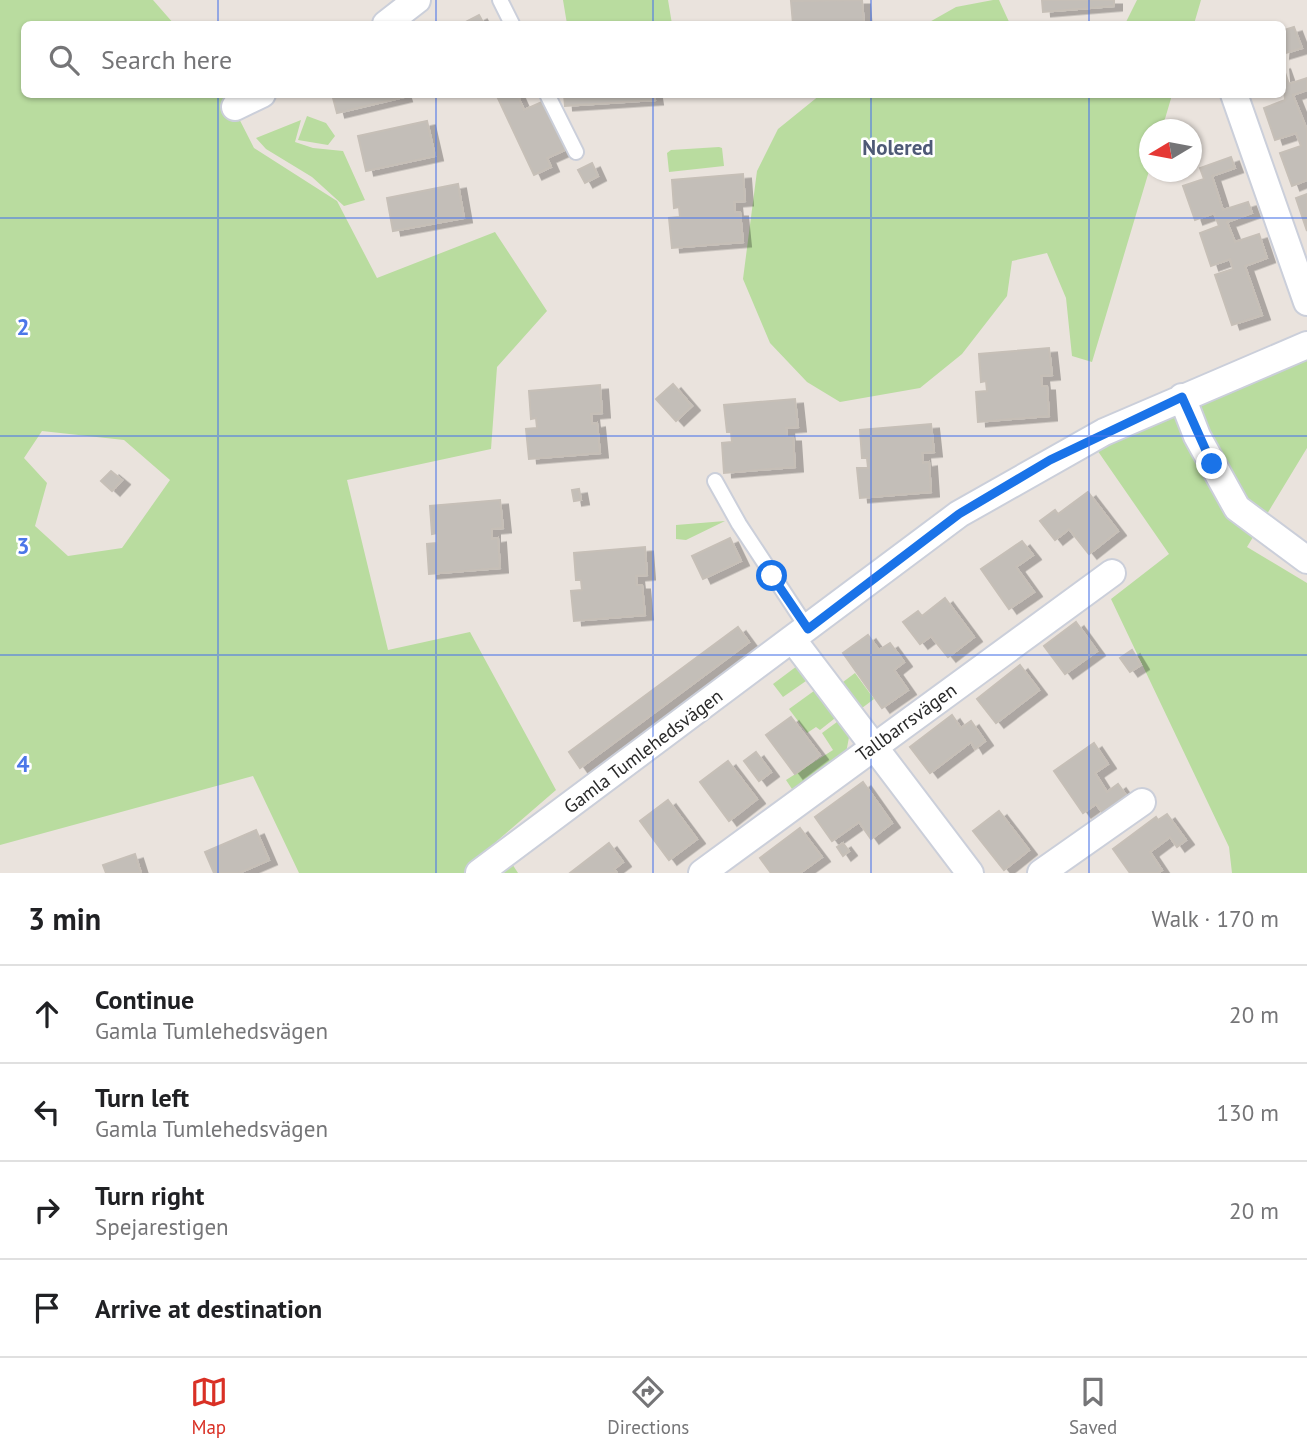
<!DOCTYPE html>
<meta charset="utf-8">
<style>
:root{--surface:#fff;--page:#f2f2f2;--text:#202124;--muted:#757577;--line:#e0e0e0;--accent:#d93025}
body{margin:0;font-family:"PT Sans",sans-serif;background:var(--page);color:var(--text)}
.compass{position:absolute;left:1139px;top:119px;width:63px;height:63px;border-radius:50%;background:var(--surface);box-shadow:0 2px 5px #0004;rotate:260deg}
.stop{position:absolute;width:21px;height:21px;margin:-16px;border:5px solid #1a73e8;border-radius:50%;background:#fff}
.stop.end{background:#1a73e8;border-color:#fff;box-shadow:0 2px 7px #0008}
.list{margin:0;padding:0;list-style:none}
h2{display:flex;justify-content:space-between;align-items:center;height:91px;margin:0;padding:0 28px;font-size:30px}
h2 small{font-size:23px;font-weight:400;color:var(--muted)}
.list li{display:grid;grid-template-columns:46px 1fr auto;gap:21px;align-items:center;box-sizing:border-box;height:98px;padding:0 28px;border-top:2px solid var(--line)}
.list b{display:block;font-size:26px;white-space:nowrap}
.list p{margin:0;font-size:23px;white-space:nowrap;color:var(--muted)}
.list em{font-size:23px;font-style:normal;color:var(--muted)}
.icon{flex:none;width:38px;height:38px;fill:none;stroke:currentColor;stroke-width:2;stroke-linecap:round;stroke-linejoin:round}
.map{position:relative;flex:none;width:1307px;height:873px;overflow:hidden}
.search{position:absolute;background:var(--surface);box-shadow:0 2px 5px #0004;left:21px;right:21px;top:21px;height:77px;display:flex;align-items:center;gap:18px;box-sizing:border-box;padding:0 24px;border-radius:10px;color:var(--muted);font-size:26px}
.sheet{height:483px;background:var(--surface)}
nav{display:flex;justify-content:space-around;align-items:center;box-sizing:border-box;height:98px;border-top:2px solid var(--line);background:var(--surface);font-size:19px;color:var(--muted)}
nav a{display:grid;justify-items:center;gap:4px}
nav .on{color:var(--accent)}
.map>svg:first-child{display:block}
.green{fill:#b9dc9f;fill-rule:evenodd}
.building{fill:#c3beb8;stroke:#c6bfb7;stroke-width:2;filter:url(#shadow)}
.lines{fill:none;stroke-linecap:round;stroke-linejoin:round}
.lane-casing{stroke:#cbcfda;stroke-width:18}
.street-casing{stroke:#cbcfda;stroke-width:30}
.lane{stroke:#fff;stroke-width:14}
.street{stroke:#fff;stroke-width:26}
.route{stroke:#1a73e8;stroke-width:9}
.grid{fill:none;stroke:#4c77e8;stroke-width:2;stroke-opacity:0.55}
.labels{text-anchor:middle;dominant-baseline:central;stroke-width:5;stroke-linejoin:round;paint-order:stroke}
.street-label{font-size:19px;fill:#2a2a2a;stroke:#fff}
.neighbourhood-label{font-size:21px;font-weight:bold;fill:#4e5976;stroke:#fff}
.grid-label{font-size:23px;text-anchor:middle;font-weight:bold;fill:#4c77e8;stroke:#fff;stroke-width:5;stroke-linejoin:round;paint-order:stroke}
</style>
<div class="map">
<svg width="1307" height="873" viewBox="0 0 1307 873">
<defs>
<filter id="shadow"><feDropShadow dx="8" dy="4.5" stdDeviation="0" flood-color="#0004"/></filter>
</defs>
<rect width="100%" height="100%" fill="#eae3dd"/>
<path class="green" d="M0,0H153L174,24H24V94L227,95L254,148L337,201L377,278L495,232L547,311L497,367L491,449L347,480L388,650L470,632L556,790L497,841L518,873H299L253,776L0,845ZM42,431L124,440L170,480L122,548L68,556L35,526L47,483L24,458Z
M563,0H668L672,24H567Z
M993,0H999L1010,24H926L956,7Z
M1137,0H1201L1194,24H1125Z
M820,95H1172L1162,129L1150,130L1149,171L1092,362L1072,356L1066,298L1047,253L1012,261L1007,296L962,354L920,388L840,402L807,382L770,343L743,279L757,171L778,129Z
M307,116L326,123L335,136L328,145L298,140Z
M301,120L295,142L313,148L343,151L365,200L344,206L312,177L266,149L256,138Z
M719,147L722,148L724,166L669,172L667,153L671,150Z
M1307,357V448L1247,547L1307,583V873H1232L1229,847L1111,599L1169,554L1095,447Z
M725,521L686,540L676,539V525Z
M797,666L806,674V681L783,697L773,684Z
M855,673L874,699L862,708L843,682Z
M818,688L839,715L820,730L816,727L807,733L789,709Z
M841,719L850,732L846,753L794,792L786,780L833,750L822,733Z"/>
<path class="building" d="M862,0L864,24H793L791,1Z
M1042,0H1114V6L1043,12Z
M479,15L484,24H462Z
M1294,27L1302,48L1282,54L1284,30Z
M1282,64L1289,84L1307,78V90L1293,95L1307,130V180L1292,186L1280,153L1301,146L1296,133L1275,140L1264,108L1285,100Z
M332,94H403L404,97L337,113Z
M496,94H517L524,110L544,101L567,149L547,158L551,167L534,175Z
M564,94H654L655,100L565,106Z
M427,121L435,156L366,171L358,136Z
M1231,157L1235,168L1212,176L1223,210L1248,202L1252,213L1227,222L1235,242L1259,234L1267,258L1245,266L1262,315L1232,325L1215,275L1233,269L1230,259L1211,266L1200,233L1219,226L1214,213L1195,220L1183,186L1204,179L1200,168Z
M592,163L598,176L585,183L578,170Z
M743,174L745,201L734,202L735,212H740L743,242L672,248L669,218L680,217L679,207L674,208L672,180Z
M458,184L464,218L393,231L387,198Z
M1307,194V231L1296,198Z
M1049,348L1052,375L1041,376L1042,386H1047L1049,416L978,422L976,392L987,391L986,381L981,382L979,354Z
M673,384L692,406L676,421L656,399Z
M600,385L602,413L591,414L592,424L597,423L600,453L529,459L526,429L537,428L536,418L531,419L529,391Z
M795,399L798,427L786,428L787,437H793L795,467L724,473L722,443L732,442L731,432H727L724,405Z
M931,424L934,452L922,453L923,463L929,462L931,492L860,498L857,468H868L867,458H862L860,430Z
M111,471L122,480L112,491L101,481Z
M579,489L581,500L574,501L572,490Z
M1088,492L1118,531L1089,554L1069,529L1055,540L1040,521L1055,510L1058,514Z
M500,500L503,528L492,529V539L498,538L500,568L429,574L427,544L437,543V533L432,534L430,506Z
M730,538L741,561L703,579L692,556Z
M1022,541L1033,555L1016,567L1034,592L1009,609L981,569Z
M645,547L647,575L636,576L637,585H642L645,615L574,621L571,591L582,590L581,580H576L574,553Z
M945,598L974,637L948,657L931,636L920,644L903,622L918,611L922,616Z
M1076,622L1097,651L1065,674L1044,646Z
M738,627L749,642L580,768L569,752Z
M868,635L879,650L890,643L904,662L894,670L908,690L882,708L843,653Z
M1132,650L1141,665L1130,672L1120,658Z
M1020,665L1039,690L996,723L977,699Z
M952,715L961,728L971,721L985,741L975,749L971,742L930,773L910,747Z
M791,717L820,755L795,774L766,735Z
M1094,743L1108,764L1095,773L1107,792L1118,784L1131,802L1107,819L1096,804L1083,813L1054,771Z
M756,752L771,772L759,781L744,761Z
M728,761L757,799L729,821L700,782Z
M863,782L892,823L871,839L859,822L832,841L815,817Z
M668,800L697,839L669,860L640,821Z
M999,811L1029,850L1004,870L973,831Z
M1167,814L1186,840L1177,847L1170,837L1150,852L1162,870L1158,873H1130L1113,849L1156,817L1158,820Z
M800,828L822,857L800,873H771L760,858Z
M256,830L269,860L239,873H214L205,852Z
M609,843L623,862L614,869L617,873H570Z
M843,843L849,851L843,856L837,847Z
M135,854L141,873H106L103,865Z"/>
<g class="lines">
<defs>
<path id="lane" d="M500,0L512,24
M547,94L576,152
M715,481L739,524L808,629"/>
<path id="street" d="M386,24L417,0
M1234,94L1307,302
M235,107L262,94
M1182,397L1197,436L1237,508L1307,560
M793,640L970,873
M479,873L959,514L1104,432L1307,345
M702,873L1112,573
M1041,873L1142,802"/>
</defs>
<use href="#lane" class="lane-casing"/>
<use href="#street" class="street-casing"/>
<use href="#lane" class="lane"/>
<use href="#street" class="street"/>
</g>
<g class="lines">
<path class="route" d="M772,576L808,629L959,514L1050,460L1182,397L1212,464"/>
</g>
<path class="grid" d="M218,0V24M436,0V24M653,0V24M871,0V24M1089,0V24M218,94V873M436,94V873M653,94V873M871,94V873M1089,94V873M0,218H1307M0,436H1307M0,655H1307"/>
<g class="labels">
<g class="street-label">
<text transform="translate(906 722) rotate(-36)">Tallbarrsvägen</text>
<text transform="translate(643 751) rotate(-37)">Gamla Tumlehedsvägen</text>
</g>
<g class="neighbourhood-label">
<text x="898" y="147">Nolered</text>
</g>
</g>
<g class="grid-label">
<text x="23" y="335">2</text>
<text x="23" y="554">3</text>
<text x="23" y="772">4</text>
</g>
</svg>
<svg class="compass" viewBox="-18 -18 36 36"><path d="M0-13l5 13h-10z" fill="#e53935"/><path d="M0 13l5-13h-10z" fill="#757577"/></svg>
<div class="stop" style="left:772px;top:576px"></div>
<div class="stop end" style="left:1212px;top:464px"></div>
<div class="search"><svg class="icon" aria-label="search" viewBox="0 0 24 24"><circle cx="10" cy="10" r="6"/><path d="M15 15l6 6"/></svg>Search here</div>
</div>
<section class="sheet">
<h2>3 min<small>Walk · 170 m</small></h2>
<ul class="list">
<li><svg class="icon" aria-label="ahead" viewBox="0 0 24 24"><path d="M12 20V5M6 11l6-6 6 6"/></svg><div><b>Continue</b><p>Gamla Tumlehedsvägen</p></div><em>20 m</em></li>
<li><svg class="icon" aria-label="left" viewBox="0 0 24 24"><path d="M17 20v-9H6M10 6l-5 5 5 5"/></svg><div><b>Turn left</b><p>Gamla Tumlehedsvägen</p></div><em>130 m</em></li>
<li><svg class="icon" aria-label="right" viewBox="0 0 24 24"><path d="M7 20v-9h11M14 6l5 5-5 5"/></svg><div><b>Turn right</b><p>Spejarestigen</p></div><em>20 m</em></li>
<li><svg class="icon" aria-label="arrive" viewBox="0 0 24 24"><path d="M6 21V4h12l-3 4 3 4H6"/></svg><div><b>Arrive at destination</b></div></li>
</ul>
</section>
<nav>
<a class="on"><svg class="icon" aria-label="map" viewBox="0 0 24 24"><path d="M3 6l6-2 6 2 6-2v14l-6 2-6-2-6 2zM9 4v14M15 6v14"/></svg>Map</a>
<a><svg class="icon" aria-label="directions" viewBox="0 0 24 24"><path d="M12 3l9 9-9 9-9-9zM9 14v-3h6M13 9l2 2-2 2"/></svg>Directions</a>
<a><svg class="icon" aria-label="saved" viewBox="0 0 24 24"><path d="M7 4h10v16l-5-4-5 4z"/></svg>Saved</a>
</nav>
